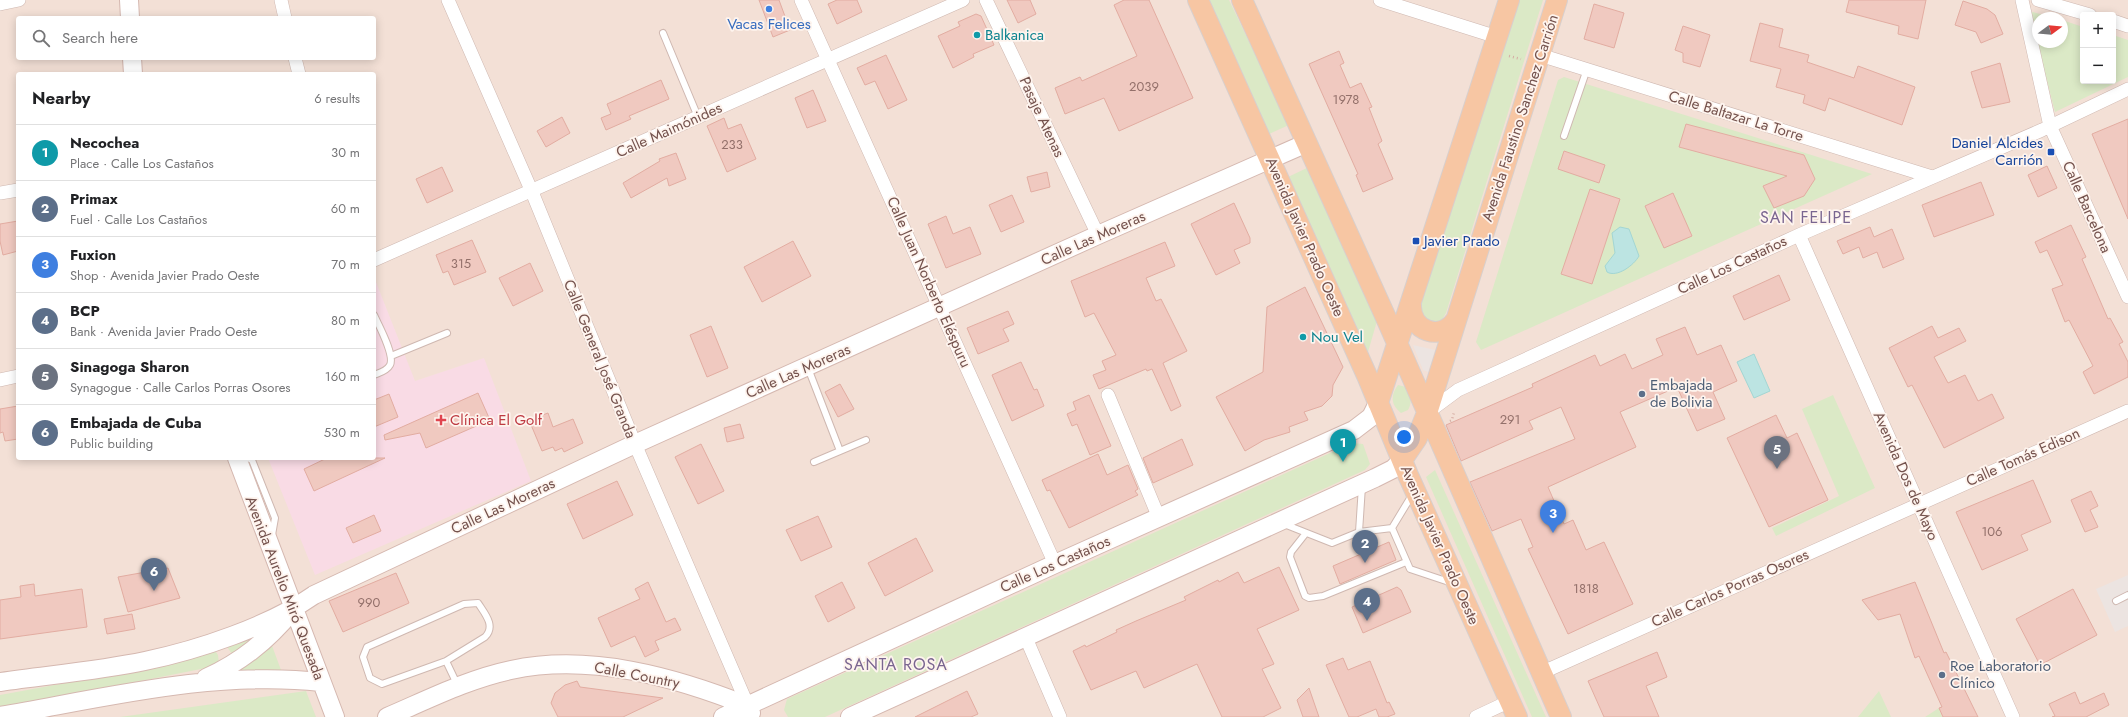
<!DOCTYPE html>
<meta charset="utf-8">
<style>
:root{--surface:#fff;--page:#f6f6f6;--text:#202124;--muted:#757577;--line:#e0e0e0;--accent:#db2777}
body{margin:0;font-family:Jost,sans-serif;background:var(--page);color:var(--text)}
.controls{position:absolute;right:12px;top:12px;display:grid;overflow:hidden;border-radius:4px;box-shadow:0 2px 10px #0003}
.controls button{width:36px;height:36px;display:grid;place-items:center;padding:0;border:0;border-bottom:1px solid var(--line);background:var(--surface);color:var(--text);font:20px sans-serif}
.compass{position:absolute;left:2032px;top:12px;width:36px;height:36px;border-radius:50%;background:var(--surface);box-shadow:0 2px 10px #0003;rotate:74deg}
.you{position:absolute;left:1404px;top:437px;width:14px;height:14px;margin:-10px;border:3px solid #fff;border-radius:50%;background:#1a73e8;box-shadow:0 0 0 6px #1a73e833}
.badge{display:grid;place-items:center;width:26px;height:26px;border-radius:50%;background:var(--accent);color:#fff;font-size:13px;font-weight:700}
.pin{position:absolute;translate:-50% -33px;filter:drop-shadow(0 1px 2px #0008)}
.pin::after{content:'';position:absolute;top:21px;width:14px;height:12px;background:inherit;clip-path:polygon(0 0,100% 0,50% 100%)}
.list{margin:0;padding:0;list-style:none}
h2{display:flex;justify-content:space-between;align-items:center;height:52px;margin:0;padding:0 16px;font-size:17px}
h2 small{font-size:13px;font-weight:400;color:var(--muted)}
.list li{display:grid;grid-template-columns:26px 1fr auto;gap:12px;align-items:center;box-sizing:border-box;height:56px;padding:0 16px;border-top:1px solid var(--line)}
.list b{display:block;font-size:15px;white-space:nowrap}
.list p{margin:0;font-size:13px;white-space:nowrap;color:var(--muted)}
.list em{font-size:13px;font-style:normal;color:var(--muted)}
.icon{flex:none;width:22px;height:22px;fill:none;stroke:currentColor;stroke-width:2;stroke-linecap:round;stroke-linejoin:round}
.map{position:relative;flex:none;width:2128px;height:717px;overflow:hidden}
.search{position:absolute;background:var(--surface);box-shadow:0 2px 10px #0003;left:16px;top:16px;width:360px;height:44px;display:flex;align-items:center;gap:10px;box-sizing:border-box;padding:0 14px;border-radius:4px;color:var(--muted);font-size:15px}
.panel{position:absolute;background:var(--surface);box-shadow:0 2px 10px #0003;left:16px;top:72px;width:360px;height:388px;border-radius:4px}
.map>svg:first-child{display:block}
.residential{fill:#f3e0d6;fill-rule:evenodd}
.industrial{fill:#ece4e1}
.medical{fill:#f9dbe5}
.green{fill:#dbe9c6}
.water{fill:#bce4e2;stroke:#a3d6d3}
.building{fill:#f0c9c0;stroke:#e2aca1}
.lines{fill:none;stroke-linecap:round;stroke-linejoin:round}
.lane-casing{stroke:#cfb8b1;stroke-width:8}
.street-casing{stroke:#cfb8b1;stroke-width:14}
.secondary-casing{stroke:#d5b8b0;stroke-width:20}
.primary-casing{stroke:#d8cfcd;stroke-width:22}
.path{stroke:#d5aca3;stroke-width:2.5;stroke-dasharray:1 3;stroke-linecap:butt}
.lane{stroke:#fff;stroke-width:6}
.street{stroke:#fff;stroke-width:13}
.secondary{stroke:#fff;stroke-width:18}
.primary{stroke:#f7c6a3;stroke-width:20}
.shop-dot{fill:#3f7fe0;stroke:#fef4ee;stroke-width:1.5}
.culture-dot{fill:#0f9aa8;stroke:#fef4ee;stroke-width:1.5}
.transit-dot{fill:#1a4fb4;stroke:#fef4ee;stroke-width:1.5}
.service-dot{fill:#5c6f8a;stroke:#fef4ee;stroke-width:1.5}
.health-dot{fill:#e0444e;stroke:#fef4ee;stroke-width:1.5}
.labels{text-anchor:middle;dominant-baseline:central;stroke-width:3.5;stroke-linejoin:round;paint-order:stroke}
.number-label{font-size:13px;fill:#93706a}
.shop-label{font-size:15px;fill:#366cbe;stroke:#fef4ee}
.culture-label{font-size:15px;fill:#0d838f;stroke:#fef4ee;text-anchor:start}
.street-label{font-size:15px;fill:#74524d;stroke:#fef4ee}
.transit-label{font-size:15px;fill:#164399;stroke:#fef4ee;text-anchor:end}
.service-label{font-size:15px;fill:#4e5e75;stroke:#fef4ee;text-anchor:start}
.health-label{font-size:15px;fill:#be3a42;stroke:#fef4ee;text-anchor:start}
.neighbourhood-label{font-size:16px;letter-spacing:1px;fill:#796590;stroke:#fef4ee}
</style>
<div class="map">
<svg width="2128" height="717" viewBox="0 0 2128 717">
<rect width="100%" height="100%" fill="#fbf0e7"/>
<path class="residential" d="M0,0H2128V717H0ZM2083,15H2113V81H2083ZM18,18H374V58H18ZM2038,18H2062V42H2038ZM18,74H374V458H18Z"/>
<path class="industrial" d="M1413,345L1435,350L1428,372L1423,370Z
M2128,575V626L2115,632L2096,589Z"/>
<path class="medical" d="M374,277L415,381L484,358L531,481L315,575L268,458H374Z"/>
<path class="green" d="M1205,0H1229L1289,125L1269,134Z
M1518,0H1543L1446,313L1440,323L1429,325L1419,309Z
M2029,11L2054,18H2038V42H2062V20L2083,27V81H2113V35L2128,40V77L2055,112Z
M1564,77L1872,174L1481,350L1476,342L1558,80Z
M1311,166L1377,321L1368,352L1288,177Z
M1398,385L1406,387C1410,395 1413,401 1408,410L1401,413C1391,405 1390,396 1398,385Z
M1833,395L1875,488L1776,536L1772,528L1839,496L1802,409Z
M1352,443L1363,444L1370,464L1365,470L825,717H788L784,710L787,699Z
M1435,470L1546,717H1532L1426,477Z
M268,628L232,654L223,641Z
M271,643L281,670L231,674Z
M213,648L218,655L219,663L211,667L0,709V695L169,664Z
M306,691L316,717H120Z
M1879,691L1891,717H1858Z
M1939,708L1942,717H1925Z"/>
<path class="water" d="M1620,227L1629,229L1639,256C1634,265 1617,278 1607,272L1605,266L1615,253L1612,233Z
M1754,354L1770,391L1754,398L1737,362Z"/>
<path class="building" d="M759,0H779L790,30L773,37Z
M837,0H857L862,12L837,24L828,4Z
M1007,0H1030L1036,14L1018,23Z
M1124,0H1149L1193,98L1119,131L1104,98L1065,114L1055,88L1080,77L1082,81L1137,56L1114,5Z
M1849,0H1926L1918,39L1898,34L1899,26L1846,12Z
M1963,1L1987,9L1995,15L2003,34L1981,43L1976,32L1955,25Z
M1594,4L1624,13L1614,48L1584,39Z
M976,14L981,16L994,45L973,54L974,57L953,68L938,36L960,26L958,22Z
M1760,23L1783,29L1779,47L1809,55L1807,62L1854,78L1858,66L1915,87L1902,125L1829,98L1825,111L1803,103L1805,95L1776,87L1781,69L1750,61Z
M1683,26L1710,35L1700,67L1683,62V53L1675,50Z
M1339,51L1344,63L1340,65L1350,88L1361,83L1372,107L1369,108L1382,141L1378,144L1393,179L1363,192L1356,175L1358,174L1309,64Z
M886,55L907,100L888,109L875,81L865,85L857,68Z
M2000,63L2010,102L1982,108L1971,72Z
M661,80L669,99L629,116L631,119L606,130L601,118L611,114L607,104Z
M813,90L826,121L807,128L795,98Z
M562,117L570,133L546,147L537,131Z
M724,118L728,129L741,124L756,159L727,172L707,126Z
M2128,119V219L2092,134Z
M1686,124L1804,155L1815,179L1804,196L1774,208L1763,186L1787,176L1679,147Z
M1564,151L1605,165L1599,183L1558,169Z
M676,153L686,179L669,186L667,178L631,198L623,183L660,161L659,159Z
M2047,166L2057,188L2038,197L2028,175Z
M442,167L453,191L427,203L416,179Z
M1047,172L1050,187L1031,192L1027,177Z
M1981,182L1994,215L1934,237L1922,205Z
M1590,189L1620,199L1592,284L1561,274Z
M1673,193L1692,236L1664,248L1645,206Z
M1012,195L1024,222L1001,232L989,205Z
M1234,203L1250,238V243L1234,250L1240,263L1216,275L1191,224Z
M946,216L953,234L970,227L981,254L946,268L928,224Z
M18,221V251L3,255L0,241V224Z
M2071,225L2086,257L2082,259L2108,319L2110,318L2123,342L2119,344L2128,362V377L2094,394L2083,372L2093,366L2069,320L2065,322L2052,289L2063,285L2047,250L2040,253L2035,242Z
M1870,227L1874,237L1892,229L1904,259L1883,268L1877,252L1863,258L1859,247L1843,254L1837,241Z
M472,240L486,272L454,285L448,271L443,273L436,255Z
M793,241L811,276L762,302L744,267Z
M1165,242L1175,266L1146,278L1156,301L1161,299L1187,351L1163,363L1181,406L1171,411L1152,369L1147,371L1146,369L1099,389L1093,375L1106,370L1102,361L1116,355L1094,313L1085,317L1071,281Z
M530,263L543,291L513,306L499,278Z
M1779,275L1790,300L1744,320L1733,296Z
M1305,287L1343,367L1333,385L1332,396L1322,406L1304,412L1308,420L1289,427L1290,432L1264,440L1245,451L1216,397L1263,372L1267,307Z
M1008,311L1014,324L1003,329L1009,341L978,354L967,328Z
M711,326L728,368L707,377L690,335Z
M1932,326L1938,338L1959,328L1966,341L1934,357L1948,383L1965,375L1978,401L1992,394L2004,418L1944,448L1912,385L1908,387L1889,348Z
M1685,327L1697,355L1721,345L1737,381L1713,392L1725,419L1697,431L1677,387L1620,412L1636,447L1548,487L1564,524L1573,520L1586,550L1604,542L1633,604L1568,634L1528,549L1533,547L1521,519L1492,531L1470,482L1575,439L1561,407L1529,421L1533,429L1461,461L1446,425L1533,387L1532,384L1595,355L1600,366L1625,354L1632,369L1663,355L1656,339Z
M1021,362L1034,390L1037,389L1044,406L1012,421L992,375Z
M840,384L854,409L838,417L825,392Z
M478,393L490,420L426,448L420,433L385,440L384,435Z
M389,394L398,417L374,427V400Z
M1089,395L1111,446L1090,455L1077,424L1072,426L1067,414L1076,410L1073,402Z
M18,406V439L5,441L3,432L0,433V409Z
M548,413L553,427L573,419L583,443L564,452L562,448L555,451L553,447L542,451L529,420Z
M1776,415L1787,438L1797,433L1828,500L1769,527L1727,438Z
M740,424L744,438L727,442L724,428Z
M1182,439L1193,465L1153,483L1143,458Z
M701,444L724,491L698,504L675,457Z
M1098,454L1107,475L1128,465L1138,489L1135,491L1138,495L1069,528L1050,490L1047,491L1042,480Z
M327,458H385L314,491L304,469Z
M2033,480L2051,522L2021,535L2028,550L1982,570L1956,512Z
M617,481L633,515L583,539L567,504Z
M2091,491L2098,506L2090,510L2098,527L2085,532L2071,500Z
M374,515L381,531L353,543L346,528Z
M818,516L832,547L801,561L786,530Z
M916,538L933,571L885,596L868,563Z
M1389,542L1396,560L1340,584L1333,566Z
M1279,567L1299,610L1257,629L1274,664L1262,669L1281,708L1263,717H1222L1197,664L1144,688L1136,671L1091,690L1073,651L1085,645L1086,647L1117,632L1116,630L1136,621L1186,600L1184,597L1218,580L1219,582L1238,572L1244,583Z
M168,568L180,598L128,612L118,577Z
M396,573L409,603L343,632L329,601Z
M648,582L666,622L675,618L681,630L655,641L659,650L645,657L635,636L611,647L598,618L640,599L635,589Z
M842,582L855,608L828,622L815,596Z
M1915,582L1944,653L1946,652L1978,717H1943L1939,708L1942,707L1919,656L1915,658L1900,614L1878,620L1862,600Z
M34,584L35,596L82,589L87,627L0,639V600L21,597L20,586Z
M1397,587L1401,590L1411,612L1363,633L1352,607Z
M2073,589L2097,635L2040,665L2016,619Z
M132,614L135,629L107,634L104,619Z
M1657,652L1667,677L1646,686L1659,717H1604L1588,681Z
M1343,658L1348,670L1370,661L1387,703L1389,702L1395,714L1387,717H1379L1376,709L1357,717H1349L1326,665Z
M577,681L580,687L663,698L623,717H558L551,703L555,693L565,685Z
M1309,688L1319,717H1303L1297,700Z
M967,691L978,714L971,717H915Z
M2075,692L2080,704L2104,693L2109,705L2086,717H2052L2055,716L2049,704Z"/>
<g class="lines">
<defs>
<path id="lane" d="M663,33L698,117
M1564,136L1587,69
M374,315C379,326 395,355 390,365C387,371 379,373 374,375
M391,356L447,333
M808,368L840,451
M248,458L252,460L275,518L272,535
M814,462L866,440
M1412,495L1392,528L1410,569L1452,583
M1284,524L1332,543L1359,532L1362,486
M1359,532L1392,528
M1306,533L1291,552L1290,557L1305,596L1309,598L1323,596L1406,562
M2116,601L2128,595
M478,603C485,614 496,626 485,637L446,661L382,684L370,678L363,657L367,647L464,604Z
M446,661L457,684"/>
<path id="street" d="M281,0L285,18
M448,0L532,192L635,444L748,706
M801,0L1055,564
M986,0L1098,235
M1380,0L1497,37
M2022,0L2050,126L2128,297
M2038,0L2090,15
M0,4L19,0
M2113,21L2128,26
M1540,55L1932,177
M295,58L299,74
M0,193L18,190
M1799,235L2013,717
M374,260C571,175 766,85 963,0
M0,380L18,376
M1108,395L1159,518
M1427,413L1458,390L1799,235L2042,130L2128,89
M1026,638L1060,717
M1541,673L2128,411
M1476,717L1510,701"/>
<path id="secondary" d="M129,0L130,18
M132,58L133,74
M237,458L335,717
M206,678C241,662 267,641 292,611
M0,682C48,675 97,671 145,661C198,650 270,626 314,595L635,444L1098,235L1307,143
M0,716C104,698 215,670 321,682
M387,717C427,700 468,679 511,670C590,653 675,677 748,706L751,713
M723,717L1055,564L1354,430L1371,417L1378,403
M850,717L1375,478L1393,469L1402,460"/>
<path id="primary" d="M1198,0L1368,378L1408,475L1517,717
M1242,0L1387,320L1561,717
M1411,305C1410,331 1441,342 1456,320
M1378,403L1509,0
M1402,460L1417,438L1427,413L1557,0"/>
</defs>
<use href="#lane" class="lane-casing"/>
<use href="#street" class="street-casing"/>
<use href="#secondary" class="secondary-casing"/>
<use href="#primary" class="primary-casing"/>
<path class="path" d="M1509,56L1521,59
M1450,421L1452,420L1454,412"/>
<use href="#lane" class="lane"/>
<use href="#street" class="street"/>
<use href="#secondary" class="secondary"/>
<use href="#primary" class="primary"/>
</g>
<circle class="shop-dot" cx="769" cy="9" r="4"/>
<g class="culture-dot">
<circle cx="977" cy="35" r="4"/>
<circle cx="1303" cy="337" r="4"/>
</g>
<g class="transit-dot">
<rect x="2047" y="148" width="8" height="8" rx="2"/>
<rect x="1412" y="237" width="8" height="8" rx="2"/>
</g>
<g class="service-dot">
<circle cx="1642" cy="394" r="4"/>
<circle cx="1942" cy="675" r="4"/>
</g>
<path class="health-dot" d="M439 414h4v4h4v4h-4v4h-4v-4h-4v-4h4z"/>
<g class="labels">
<g class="number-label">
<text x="1144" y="86">2039</text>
<text x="1346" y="99">1978</text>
<text x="732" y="144">233</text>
<text x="461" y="263">315</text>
<text x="1510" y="419">291</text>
<text x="1992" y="531">106</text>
<text x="1586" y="588">1818</text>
<text x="369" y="602">990</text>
</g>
<g class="shop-label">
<text x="769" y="24">Vacas Felices</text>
</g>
<g class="culture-label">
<text x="985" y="35">Balkanica</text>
<text x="1311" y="337">Nou Vel</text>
</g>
<g class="street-label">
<text transform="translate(1736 116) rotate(17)">Calle Baltazar La Torre</text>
<text transform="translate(1042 117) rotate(65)">Pasaje Atenas</text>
<text transform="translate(1520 118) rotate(-72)">Avenida Faustino Sanchez Carrión</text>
<text transform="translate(669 130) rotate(-24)">Calle Maimónides</text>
<text transform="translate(2087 207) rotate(66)">Calle Barcelona</text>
<text transform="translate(1305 237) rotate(66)">Avenida Javier Prado Oeste</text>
<text transform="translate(1093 238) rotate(-24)">Calle Las Moreras</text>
<text transform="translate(1732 265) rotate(-25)">Calle Los Castaños</text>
<text transform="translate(929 282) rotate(66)">Calle Juan Norberto Eléspuru</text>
<text transform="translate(600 359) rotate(68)">Calle General José Granda</text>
<text transform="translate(798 371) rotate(-24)">Calle Las Moreras</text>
<text transform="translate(2023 457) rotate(-24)">Calle Tomás Edison</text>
<text transform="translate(1906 476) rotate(66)">Avenida Dos de Mayo</text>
<text transform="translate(503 506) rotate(-25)">Calle Las Moreras</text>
<text transform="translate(1440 545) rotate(66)">Avenida Javier Prado Oeste</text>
<text transform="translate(1055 564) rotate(-24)">Calle Los Castaños</text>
<text transform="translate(285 588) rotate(69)">Avenida Aurelio Miró Quesada</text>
<text transform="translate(1730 588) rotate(-24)">Calle Carlos Porras Osores</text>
<text transform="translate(637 675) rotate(11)">Calle Country</text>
</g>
<g class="transit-label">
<text x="2043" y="143">Daniel Alcides<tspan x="2043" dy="17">Carrión</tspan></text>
<text x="1424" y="241" text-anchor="start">Javier Prado</text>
</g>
<g class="service-label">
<text x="1650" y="385">Embajada<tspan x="1650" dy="17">de Bolivia</tspan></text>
<text x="1950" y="666">Roe Laboratorio<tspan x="1950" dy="17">Clínico</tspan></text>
</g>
<g class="health-label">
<text x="450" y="420">Clínica El Golf</text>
</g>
<g class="neighbourhood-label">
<text x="1806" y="217">SAN FELIPE</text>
<text x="896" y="664">SANTA ROSA</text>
</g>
</g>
</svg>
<div class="controls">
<button>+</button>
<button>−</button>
</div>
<svg class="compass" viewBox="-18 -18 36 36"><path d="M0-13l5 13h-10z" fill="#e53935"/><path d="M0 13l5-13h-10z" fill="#757577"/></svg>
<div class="you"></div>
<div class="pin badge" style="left:1343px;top:462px;background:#0f9aa8">1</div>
<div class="pin badge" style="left:1365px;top:563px;background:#5c6f8a">2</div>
<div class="pin badge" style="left:1553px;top:533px;background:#3f7fe0">3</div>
<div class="pin badge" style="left:1367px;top:621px;background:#5c6f8a">4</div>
<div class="pin badge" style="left:1777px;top:469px;background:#6b7280">5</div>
<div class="pin badge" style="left:154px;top:591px;background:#5c6f8a">6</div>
<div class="search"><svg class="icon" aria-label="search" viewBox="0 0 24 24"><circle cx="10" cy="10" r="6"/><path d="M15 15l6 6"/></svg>Search here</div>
<section class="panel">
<h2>Nearby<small>6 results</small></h2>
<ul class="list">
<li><span class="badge" style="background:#0f9aa8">1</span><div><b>Necochea</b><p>Place · Calle Los Castaños</p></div><em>30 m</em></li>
<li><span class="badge" style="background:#5c6f8a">2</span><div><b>Primax</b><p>Fuel · Calle Los Castaños</p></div><em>60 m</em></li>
<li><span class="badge" style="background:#3f7fe0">3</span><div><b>Fuxion</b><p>Shop · Avenida Javier Prado Oeste</p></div><em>70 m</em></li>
<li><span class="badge" style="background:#5c6f8a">4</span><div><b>BCP</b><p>Bank · Avenida Javier Prado Oeste</p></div><em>80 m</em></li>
<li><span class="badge" style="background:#6b7280">5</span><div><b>Sinagoga Sharon</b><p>Synagogue · Calle Carlos Porras Osores</p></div><em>160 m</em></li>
<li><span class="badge" style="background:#5c6f8a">6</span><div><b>Embajada de Cuba</b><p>Public building</p></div><em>530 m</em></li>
</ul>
</section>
</div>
